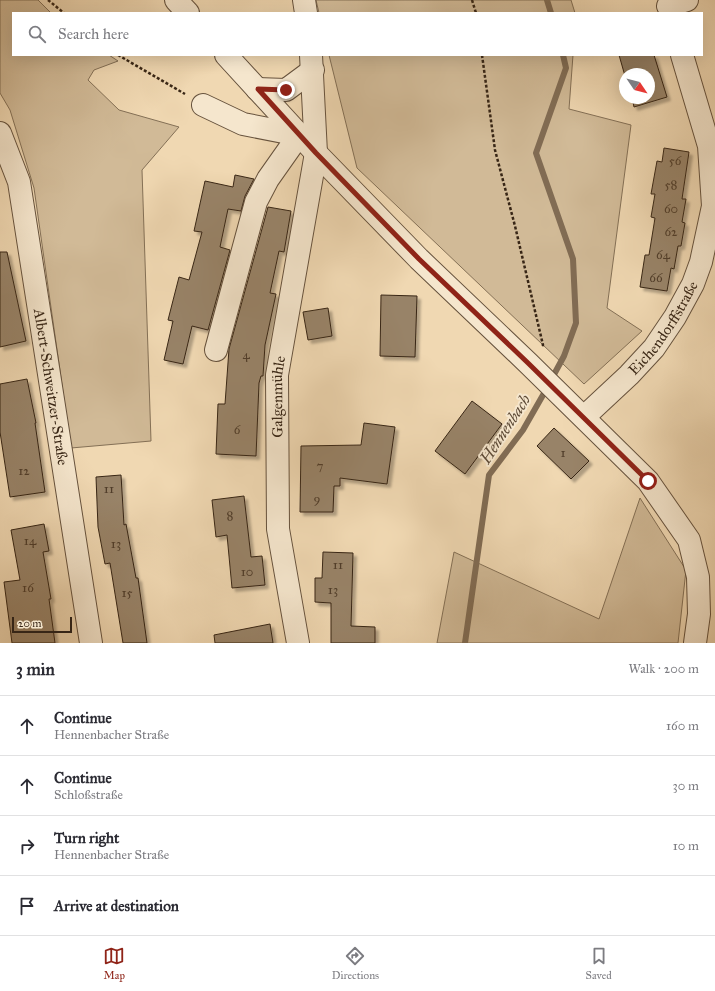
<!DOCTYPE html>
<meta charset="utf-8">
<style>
:root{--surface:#fff;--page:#f2f2f3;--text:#2b2b33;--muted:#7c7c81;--line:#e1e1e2;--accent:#8f2418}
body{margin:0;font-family:"IM FELL Great Primer",serif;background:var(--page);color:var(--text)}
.compass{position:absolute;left:619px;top:68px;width:36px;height:36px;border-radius:50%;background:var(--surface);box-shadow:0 4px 16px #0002;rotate:125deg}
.scale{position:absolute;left:12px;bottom:10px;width:60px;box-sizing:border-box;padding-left:4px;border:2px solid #382616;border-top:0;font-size:11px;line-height:14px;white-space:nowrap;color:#382616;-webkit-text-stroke:3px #f5e6cd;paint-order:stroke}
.stop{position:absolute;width:12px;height:12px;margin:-9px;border:3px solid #8f2418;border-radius:50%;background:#fff}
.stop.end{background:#8f2418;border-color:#fff;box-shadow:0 1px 4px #0008}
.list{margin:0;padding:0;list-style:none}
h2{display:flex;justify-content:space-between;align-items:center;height:52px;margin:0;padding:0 16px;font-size:17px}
h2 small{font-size:13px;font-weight:400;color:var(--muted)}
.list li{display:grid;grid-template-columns:26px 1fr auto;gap:12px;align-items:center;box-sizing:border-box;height:60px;padding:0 16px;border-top:1px solid var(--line)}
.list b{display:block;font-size:15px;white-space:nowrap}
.list p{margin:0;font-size:13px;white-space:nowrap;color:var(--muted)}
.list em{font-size:13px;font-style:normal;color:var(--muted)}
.icon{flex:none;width:22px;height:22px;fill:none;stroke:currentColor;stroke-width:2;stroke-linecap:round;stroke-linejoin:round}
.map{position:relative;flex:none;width:715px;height:643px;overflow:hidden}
.search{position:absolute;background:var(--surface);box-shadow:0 4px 16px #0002;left:12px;right:12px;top:12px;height:44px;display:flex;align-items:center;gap:10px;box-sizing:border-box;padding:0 14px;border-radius:0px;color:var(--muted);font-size:15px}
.sheet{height:292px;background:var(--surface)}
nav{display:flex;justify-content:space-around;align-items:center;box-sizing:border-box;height:56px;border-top:1px solid var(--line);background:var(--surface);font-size:11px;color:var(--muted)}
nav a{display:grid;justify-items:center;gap:2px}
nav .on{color:var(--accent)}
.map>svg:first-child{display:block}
.green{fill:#d1ba97;stroke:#847056}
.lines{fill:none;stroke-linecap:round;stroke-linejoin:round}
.stream{stroke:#816c54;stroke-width:6}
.building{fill:#988367;stroke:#382616;filter:url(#shadow)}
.minor-casing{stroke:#66523d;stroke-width:24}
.path{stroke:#382616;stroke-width:2.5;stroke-dasharray:3 2;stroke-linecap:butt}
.minor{stroke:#f5e6cd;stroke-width:22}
.route{stroke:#8f2418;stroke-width:5}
.labels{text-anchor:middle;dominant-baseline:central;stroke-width:4;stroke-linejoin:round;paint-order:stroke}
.number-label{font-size:13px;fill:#503d2a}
.street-label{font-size:15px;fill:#382616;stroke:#f5e6cd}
.water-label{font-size:16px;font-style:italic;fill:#5c4935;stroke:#f5e6cd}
</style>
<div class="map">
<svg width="715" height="643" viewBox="0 0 715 643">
<defs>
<filter id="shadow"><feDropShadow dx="3.5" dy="3.5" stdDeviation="1" flood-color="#0004"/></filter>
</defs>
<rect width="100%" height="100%" fill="#f0d8b2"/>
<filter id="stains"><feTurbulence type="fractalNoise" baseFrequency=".005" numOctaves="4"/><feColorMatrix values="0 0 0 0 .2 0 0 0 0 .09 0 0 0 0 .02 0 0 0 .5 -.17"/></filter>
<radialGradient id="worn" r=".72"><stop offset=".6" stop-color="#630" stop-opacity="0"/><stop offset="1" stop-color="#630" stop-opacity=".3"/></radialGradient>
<path class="green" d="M0,0H38L51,13H13V55H109L118,61L94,70L88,80L119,110L179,127L142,170L151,441L71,448L34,188L10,110L0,93Z
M316,0H571L575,13H319Z
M329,55H573L569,109L631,125L607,308L642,331L584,384L357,168Z
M640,498L686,570L678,643H437L454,552L599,619Z"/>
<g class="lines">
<path class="stream" d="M547,0L551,13
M551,380L564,356L576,323L573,259L536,153L566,68L563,55
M465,643L489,475L523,430L547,388"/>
</g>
<path class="building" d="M619,55H654L667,97L634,107L632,98H649V74H625V76Z
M664,148L689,152L682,199H686L682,222L685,223L681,246H678L674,269L671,268L667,291L640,287L645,255H649L655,218L651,217L655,194H651L657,161L662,162Z
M235,175L254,179L245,196L241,211L228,209L220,247L230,250L208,330L192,326L183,364L164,360L173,321L168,320L179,277L189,280L202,232L194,231L205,181L233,187Z
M268,207L291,211L284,252L279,251L270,293L276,294L265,345L263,376H261L259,383L256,456L216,454L218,404H225L229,349Z
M0,252H7L26,341L0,347Z
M381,295L417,296L415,357L380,356Z
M328,308L332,336L308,340L303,312Z
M27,379L36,423H35L45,492L10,497L0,432V384Z
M472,401L502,424L465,474L435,451Z
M364,423L395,427L387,484L340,478V486H334L333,512H300L301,446L361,445Z
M554,428L589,461L571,479L537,446Z
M121,475L124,525L126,524L136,578H138L147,643H123L110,563L105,564L98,527L96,477Z
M244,496L251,557L262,556L265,585L232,588L227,535L216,537L212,500Z
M44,524L49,551L43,552L51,599H49L55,643H12L4,582L20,580L11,530Z
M323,552L353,553L351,626L375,627V643H331V603L315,602V578H322Z
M270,624L273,643H215L214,635Z"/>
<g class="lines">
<defs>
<g id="minor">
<path d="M176,0L188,13"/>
<path d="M304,0L306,13"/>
<path d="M668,6L687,0"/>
<path d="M226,55L316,153L419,259L528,363L648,481L689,540L698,577L699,614L695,643"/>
<path d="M257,89L286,90L313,70"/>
<path d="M203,105L243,124L299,135L268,179L256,202L216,350"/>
<path id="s1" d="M0,133L19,182L91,643"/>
<path id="s2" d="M584,417L629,375L654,348L675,317L693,284L701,262L713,206L709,146L682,55"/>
<path id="s3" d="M298,643L278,529L277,375L316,153L311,55"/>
</g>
</defs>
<use href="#minor" class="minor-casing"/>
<path class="path" d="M48,0L64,13
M472,0L476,13
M118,55L185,94
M482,55L495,150L515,226L543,345L541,347"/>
<use href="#minor" class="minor"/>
</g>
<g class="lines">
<path class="route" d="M286,90L258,89L316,153L419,259L528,363L648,481"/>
</g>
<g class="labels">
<g class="number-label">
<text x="675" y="161">56</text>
<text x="671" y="185">58</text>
<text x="671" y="209">60</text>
<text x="671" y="232">62</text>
<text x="663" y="255">64</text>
<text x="656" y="278">66</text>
<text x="246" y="355">4</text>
<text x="237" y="430">6</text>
<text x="563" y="453">1</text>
<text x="320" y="466">7</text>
<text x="24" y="471">12</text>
<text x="109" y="489">11</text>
<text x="317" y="499">9</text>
<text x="230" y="516">8</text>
<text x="30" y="541">14</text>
<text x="116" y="544">13</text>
<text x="338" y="565">11</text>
<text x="247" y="572">10</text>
<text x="28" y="588">16</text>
<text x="333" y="590">13</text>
<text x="127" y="593">15</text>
</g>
<g class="street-label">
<text stroke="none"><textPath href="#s2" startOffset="120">Eichendorffstraße</textPath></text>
<text stroke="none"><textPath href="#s1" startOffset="260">Albert-Schweitzer-Straße</textPath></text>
<text stroke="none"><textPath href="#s3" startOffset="248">Galgenmühle</textPath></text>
</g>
<g class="water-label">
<text transform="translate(505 429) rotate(-57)">Hennenbach</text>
</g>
</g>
<rect width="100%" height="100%" filter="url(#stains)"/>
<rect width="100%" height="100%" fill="url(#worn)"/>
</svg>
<svg class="compass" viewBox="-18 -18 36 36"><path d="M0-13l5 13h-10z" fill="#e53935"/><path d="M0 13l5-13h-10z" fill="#7c7c81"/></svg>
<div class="scale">20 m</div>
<div class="stop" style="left:648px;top:481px"></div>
<div class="stop end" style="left:286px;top:90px"></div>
<div class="search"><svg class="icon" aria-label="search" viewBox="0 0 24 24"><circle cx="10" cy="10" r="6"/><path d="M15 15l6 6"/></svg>Search here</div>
</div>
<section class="sheet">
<h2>3 min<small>Walk · 200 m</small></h2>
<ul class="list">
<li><svg class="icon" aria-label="ahead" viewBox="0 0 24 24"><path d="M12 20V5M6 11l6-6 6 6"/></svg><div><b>Continue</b><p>Hennenbacher Straße</p></div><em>160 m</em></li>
<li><svg class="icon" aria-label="ahead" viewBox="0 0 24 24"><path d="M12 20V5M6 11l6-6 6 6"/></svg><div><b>Continue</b><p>Schloßstraße</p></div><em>30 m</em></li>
<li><svg class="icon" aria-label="right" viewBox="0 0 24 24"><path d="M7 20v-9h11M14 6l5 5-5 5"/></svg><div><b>Turn right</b><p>Hennenbacher Straße</p></div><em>10 m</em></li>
<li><svg class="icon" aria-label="arrive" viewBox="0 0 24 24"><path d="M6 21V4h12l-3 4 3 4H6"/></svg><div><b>Arrive at destination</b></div></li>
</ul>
</section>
<nav>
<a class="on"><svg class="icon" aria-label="map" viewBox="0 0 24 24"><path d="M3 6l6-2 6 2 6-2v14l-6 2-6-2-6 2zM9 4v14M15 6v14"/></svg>Map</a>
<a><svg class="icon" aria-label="directions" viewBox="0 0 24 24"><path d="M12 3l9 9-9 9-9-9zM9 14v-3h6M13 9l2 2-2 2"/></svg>Directions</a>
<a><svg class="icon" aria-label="saved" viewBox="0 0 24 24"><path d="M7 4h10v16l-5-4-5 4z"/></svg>Saved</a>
</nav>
